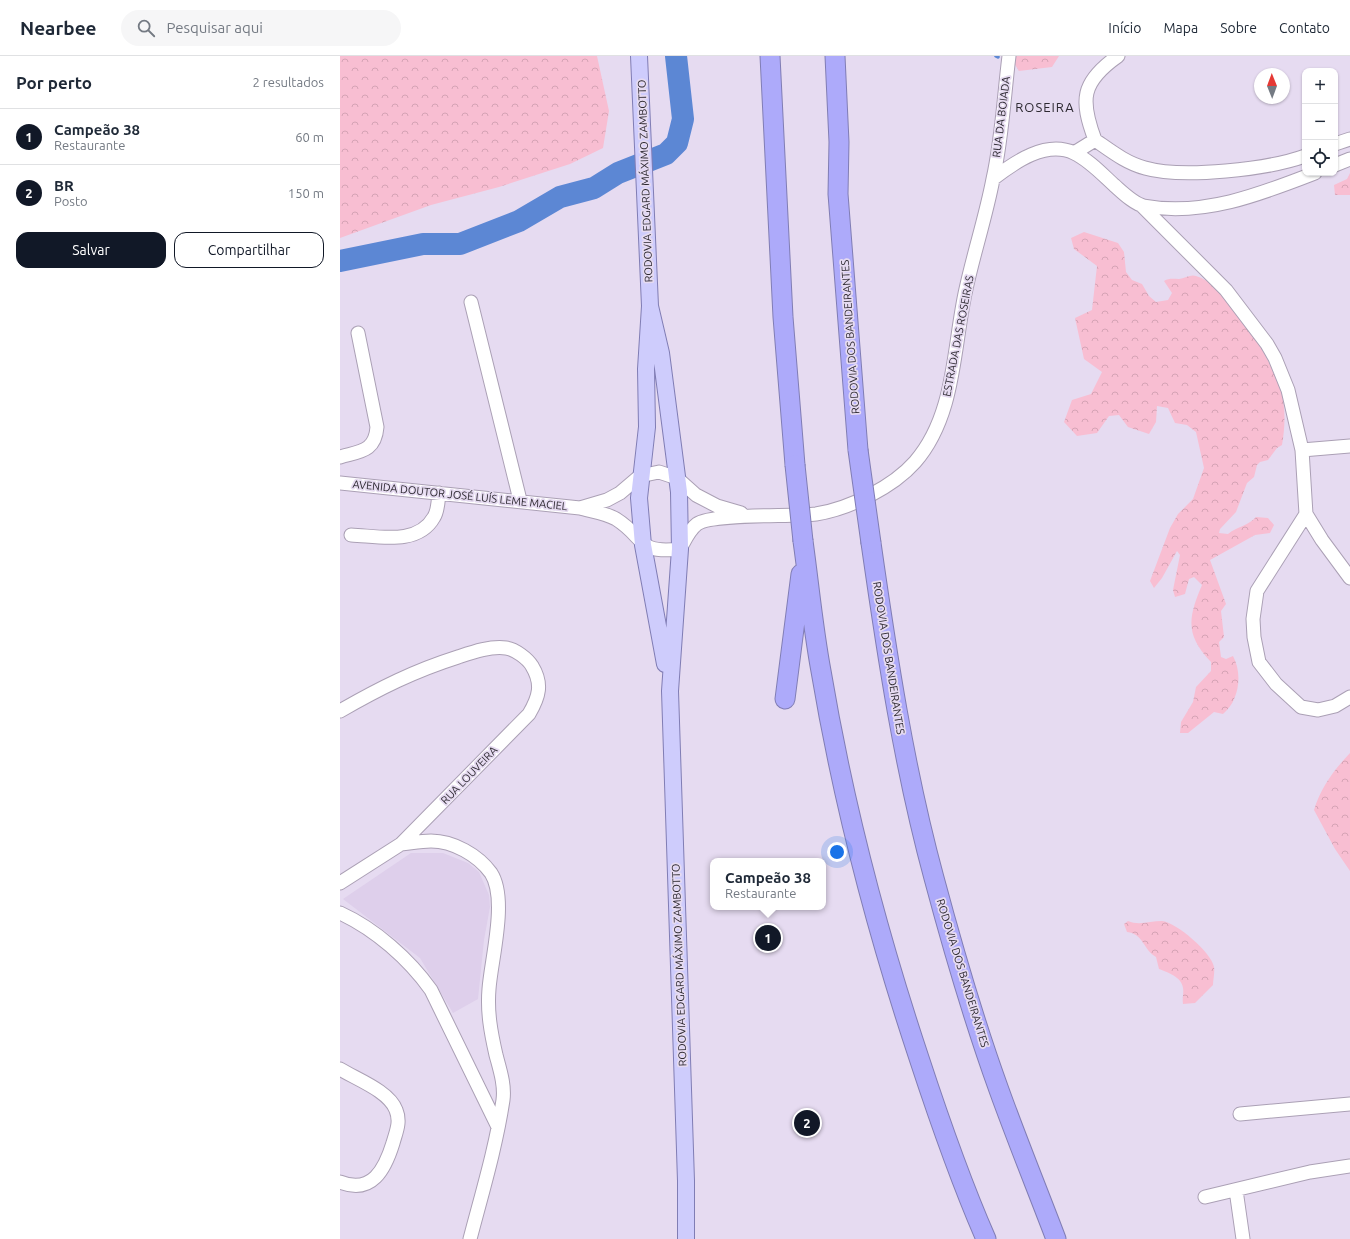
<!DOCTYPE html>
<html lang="pt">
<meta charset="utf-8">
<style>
:root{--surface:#fff;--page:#f6f6f7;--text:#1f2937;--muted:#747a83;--line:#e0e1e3;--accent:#111827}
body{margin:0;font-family:Ubuntu,sans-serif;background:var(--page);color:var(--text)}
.controls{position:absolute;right:12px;top:12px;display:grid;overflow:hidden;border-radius:8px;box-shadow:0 1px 3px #0004}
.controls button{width:36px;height:36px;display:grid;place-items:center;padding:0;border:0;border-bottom:1px solid var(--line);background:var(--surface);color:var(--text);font:20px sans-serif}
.compass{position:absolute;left:914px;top:12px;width:36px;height:36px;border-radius:50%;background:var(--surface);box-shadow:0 1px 3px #0004;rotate:359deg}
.you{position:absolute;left:497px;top:796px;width:14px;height:14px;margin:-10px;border:3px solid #fff;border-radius:50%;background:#1a73e8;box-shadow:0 0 0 6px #1a73e833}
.badge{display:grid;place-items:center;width:26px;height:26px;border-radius:50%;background:var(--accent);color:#fff;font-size:13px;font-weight:700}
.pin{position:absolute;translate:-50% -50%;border:2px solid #fff;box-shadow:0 1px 4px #0006}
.popup{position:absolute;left:370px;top:802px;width:116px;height:52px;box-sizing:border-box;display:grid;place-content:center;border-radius:8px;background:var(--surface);filter:drop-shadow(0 1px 3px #0005);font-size:13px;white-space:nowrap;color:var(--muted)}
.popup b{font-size:15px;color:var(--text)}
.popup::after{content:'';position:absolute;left:50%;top:100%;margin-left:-8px;border:8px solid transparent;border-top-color:var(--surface)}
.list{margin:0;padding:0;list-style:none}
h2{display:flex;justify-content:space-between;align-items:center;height:52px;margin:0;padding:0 16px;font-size:17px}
h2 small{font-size:13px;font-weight:400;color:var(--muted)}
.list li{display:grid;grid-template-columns:26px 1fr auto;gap:12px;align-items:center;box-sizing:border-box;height:56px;padding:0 16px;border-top:1px solid var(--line)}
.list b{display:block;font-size:15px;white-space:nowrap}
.list p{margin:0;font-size:13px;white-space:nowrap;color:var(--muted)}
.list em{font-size:13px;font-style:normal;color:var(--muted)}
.actions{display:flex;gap:8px;padding:12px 16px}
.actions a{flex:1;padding:9px 0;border:1px solid var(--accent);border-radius:12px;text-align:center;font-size:14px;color:var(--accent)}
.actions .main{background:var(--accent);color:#fff}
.icon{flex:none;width:22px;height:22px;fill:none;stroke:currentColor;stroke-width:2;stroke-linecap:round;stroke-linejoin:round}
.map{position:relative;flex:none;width:1010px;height:1183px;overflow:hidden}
header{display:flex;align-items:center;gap:24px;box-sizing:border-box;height:56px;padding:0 20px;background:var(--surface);border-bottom:1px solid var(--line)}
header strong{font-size:19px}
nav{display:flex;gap:22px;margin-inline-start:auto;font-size:14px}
.search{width:280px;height:36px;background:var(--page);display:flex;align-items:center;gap:10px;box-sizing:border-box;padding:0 14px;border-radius:22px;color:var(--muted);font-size:15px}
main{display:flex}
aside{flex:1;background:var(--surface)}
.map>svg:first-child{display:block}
.built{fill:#decfeb}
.forest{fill:url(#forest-crowns)}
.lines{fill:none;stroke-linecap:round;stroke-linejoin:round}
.stream{stroke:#5c87d4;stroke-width:3.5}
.river{stroke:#5c87d4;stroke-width:22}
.minor-casing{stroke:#aba0b5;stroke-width:15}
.major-casing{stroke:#807db4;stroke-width:18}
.highway-casing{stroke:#807db4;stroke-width:21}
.minor{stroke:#fff;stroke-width:13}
.major{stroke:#ceccfc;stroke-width:16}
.highway{stroke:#adaafa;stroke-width:19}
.highway-bridge-casing{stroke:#807db4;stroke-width:21;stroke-linecap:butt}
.highway-bridge{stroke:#adaafa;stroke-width:19}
.labels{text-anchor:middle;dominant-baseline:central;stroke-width:3.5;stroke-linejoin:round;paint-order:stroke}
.street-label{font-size:11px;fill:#2d2931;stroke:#e6dbf1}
.quarter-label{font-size:13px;letter-spacing:1px;fill:#2d2931;stroke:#e6dbf1}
</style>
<header>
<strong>Nearbee</strong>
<div class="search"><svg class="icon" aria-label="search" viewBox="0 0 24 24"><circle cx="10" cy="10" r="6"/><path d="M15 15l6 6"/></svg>Pesquisar aqui</div>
<nav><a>Início</a><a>Mapa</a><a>Sobre</a><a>Contato</a></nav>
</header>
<main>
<aside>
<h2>Por perto<small>2 resultados</small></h2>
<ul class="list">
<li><span class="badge">1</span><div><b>Campeão 38</b><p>Restaurante</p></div><em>60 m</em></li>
<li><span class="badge">2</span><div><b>BR</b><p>Posto</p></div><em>150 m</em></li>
</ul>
<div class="actions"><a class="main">Salvar</a><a>Compartilhar</a></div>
</aside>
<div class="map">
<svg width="1010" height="1183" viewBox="0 0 1010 1183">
<defs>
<pattern id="forest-crowns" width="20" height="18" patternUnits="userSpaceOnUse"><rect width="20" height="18" fill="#f8bed2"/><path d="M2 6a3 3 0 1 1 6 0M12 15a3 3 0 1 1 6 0" fill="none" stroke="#d5a3b5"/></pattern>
</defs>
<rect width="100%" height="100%" fill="#e6dbf1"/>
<path class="built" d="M71,797H103L128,807L139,816L149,839L150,851L144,884L138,943L113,957L80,902L3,843Z"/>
<path class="forest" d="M0,0H257L269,55L263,92L230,108L159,131L91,149L0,182Z
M675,0H719L712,11L679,15L674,7Z
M1010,117V139H995L994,129L1007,123Z
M744,176L778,187L784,196L786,216L792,224L802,228L809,240L816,246L828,244L832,237L824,225C829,222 833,223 839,223C845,222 851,218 856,220C888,229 932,304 941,335C946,352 945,372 942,389L937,392L928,404L920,406L917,409L914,421L907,427L896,456L880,473L879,477L888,478C898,470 908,470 916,461L928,462L934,469L930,477L915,479L870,504L886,548L881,555L884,581L879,586L881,601L886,603L893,600C903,618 899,645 883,658L874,656L848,677H840L841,666L853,646L856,631L871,615V606C845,579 848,562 862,529L854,521L849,523L845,538L835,541L833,534L840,499L837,495L822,522L814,532L810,525L830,472L838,458L853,443L864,412L856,376L847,369L835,367L828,352L817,350L816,366L809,378L788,371L779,359L769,360L757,377L737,380L724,366L732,344L751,338L762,316L744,303L735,262L752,254L757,210L734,193L731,182Z
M1010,697V815L995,793L974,754C981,731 994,714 1010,697Z
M788,865C799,870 810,865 822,865C836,866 872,897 874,911C875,916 873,924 873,929L855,947L843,948C842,942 844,937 843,932C842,921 827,916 819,913L816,901C803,894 804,878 787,876L784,868Z"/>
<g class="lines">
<path class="stream" d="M656,0L658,1"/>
<path class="river" d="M0,205L83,188H120L179,165L220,141L254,132L278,117L326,98L337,87L343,63L336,0"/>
<defs>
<path id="minor" d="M755,84C740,44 741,26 778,0
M995,88L1010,83
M734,97L755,84C771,95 786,107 805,112C843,123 929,113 965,100
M995,109L1010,103
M654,122C675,106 706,84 734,97C749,104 762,118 774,129C782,136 794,148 804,150C863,161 921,138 975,117
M802,150L886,234L927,288L935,302L948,334L962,394L966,458L917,535L913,563L914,581L919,606L936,628L961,651L978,654L995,650L1010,641
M131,246L180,444
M962,394L1010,390
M0,401C20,395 35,396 37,371L18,277
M0,427L240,452C251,455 266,457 276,463C306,482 296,498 340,493C345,484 349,474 357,468C372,457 452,461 476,458C509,453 553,431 575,406C616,359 613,290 626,233C634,196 646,160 653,123C662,83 664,40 669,0
M240,452L267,444L280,437L300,420L319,416L337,422L356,439L377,450L401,457
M966,458L982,484L1010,522
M11,479C38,480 78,490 94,461C98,455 98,445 99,437
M0,655C40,632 74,615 118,601C133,596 150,590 166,592C175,593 188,603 192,610C203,628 199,641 189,658L61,788L0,827
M61,788C71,787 81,785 91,785C113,785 138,799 151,817C168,843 151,904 149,933C147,956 151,977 156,999C160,1014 165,1029 163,1044C156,1091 142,1137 130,1183
M0,857C35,873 69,903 91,934L158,1071
M0,1013C16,1023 49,1035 56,1054C61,1066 56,1076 53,1087C45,1113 32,1139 0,1126
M900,1058L1010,1048
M896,1134L903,1183
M865,1141L970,1116L1010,1110"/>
<path id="major" d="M299,0L310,250L306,313L307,371L299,442L303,489L325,608
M310,250L321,297L339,436L340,493L330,635L346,1125V1183"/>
<path id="highway" d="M430,0L443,261L455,409
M495,0L499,86L498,138L518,394
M463,485C469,528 473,572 481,615C503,746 537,876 579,1002C599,1063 620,1124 646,1183
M531,487C547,599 564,712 594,822C613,893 634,965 659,1034C677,1084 697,1133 716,1183
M445,643L461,518"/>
</defs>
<use href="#minor" class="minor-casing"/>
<use href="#major" class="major-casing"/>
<use href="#highway" class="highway-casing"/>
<use href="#minor" class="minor"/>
<use href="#major" class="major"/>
<use href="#highway" class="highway"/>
<defs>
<path id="highway-bridge" d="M518,394L531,487
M455,409L463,485"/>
</defs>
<use href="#highway-bridge" class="highway-bridge-casing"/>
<use href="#highway-bridge" class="highway-bridge"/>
</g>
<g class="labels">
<g class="street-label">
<text transform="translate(661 61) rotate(-83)">RUA DA BOIADA</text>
<text transform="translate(305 125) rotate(-92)">RODOVIA EDGARD MÁXIMO ZAMBOTTO</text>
<text transform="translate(618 280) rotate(-79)">ESTRADA DAS ROSEIRAS</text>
<text transform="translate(510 281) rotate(-94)">RODOVIA DOS BANDEIRANTES</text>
<text transform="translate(120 439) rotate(6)">AVENIDA DOUTOR JOSÉ LUÍS LEME MACIEL</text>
<text transform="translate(549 602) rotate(81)">RODOVIA DOS BANDEIRANTES</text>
<text transform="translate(129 719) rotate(-46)">RUA LOUVEIRA</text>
<text transform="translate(339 909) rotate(-92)">RODOVIA EDGARD MÁXIMO ZAMBOTTO</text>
<text transform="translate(623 917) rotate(73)">RODOVIA DOS BANDEIRANTES</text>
</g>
<g class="quarter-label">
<text x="705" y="51">ROSEIRA</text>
</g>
</g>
</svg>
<div class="controls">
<button>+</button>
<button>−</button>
<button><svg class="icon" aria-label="locate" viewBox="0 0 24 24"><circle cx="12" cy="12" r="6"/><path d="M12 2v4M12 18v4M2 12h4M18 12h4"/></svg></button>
</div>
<svg class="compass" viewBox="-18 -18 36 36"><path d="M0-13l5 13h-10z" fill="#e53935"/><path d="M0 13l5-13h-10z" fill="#747a83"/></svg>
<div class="you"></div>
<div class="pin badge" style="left:428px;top:882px">1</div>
<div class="popup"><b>Campeão 38</b>Restaurante</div>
<div class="pin badge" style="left:467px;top:1067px">2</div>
</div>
</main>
